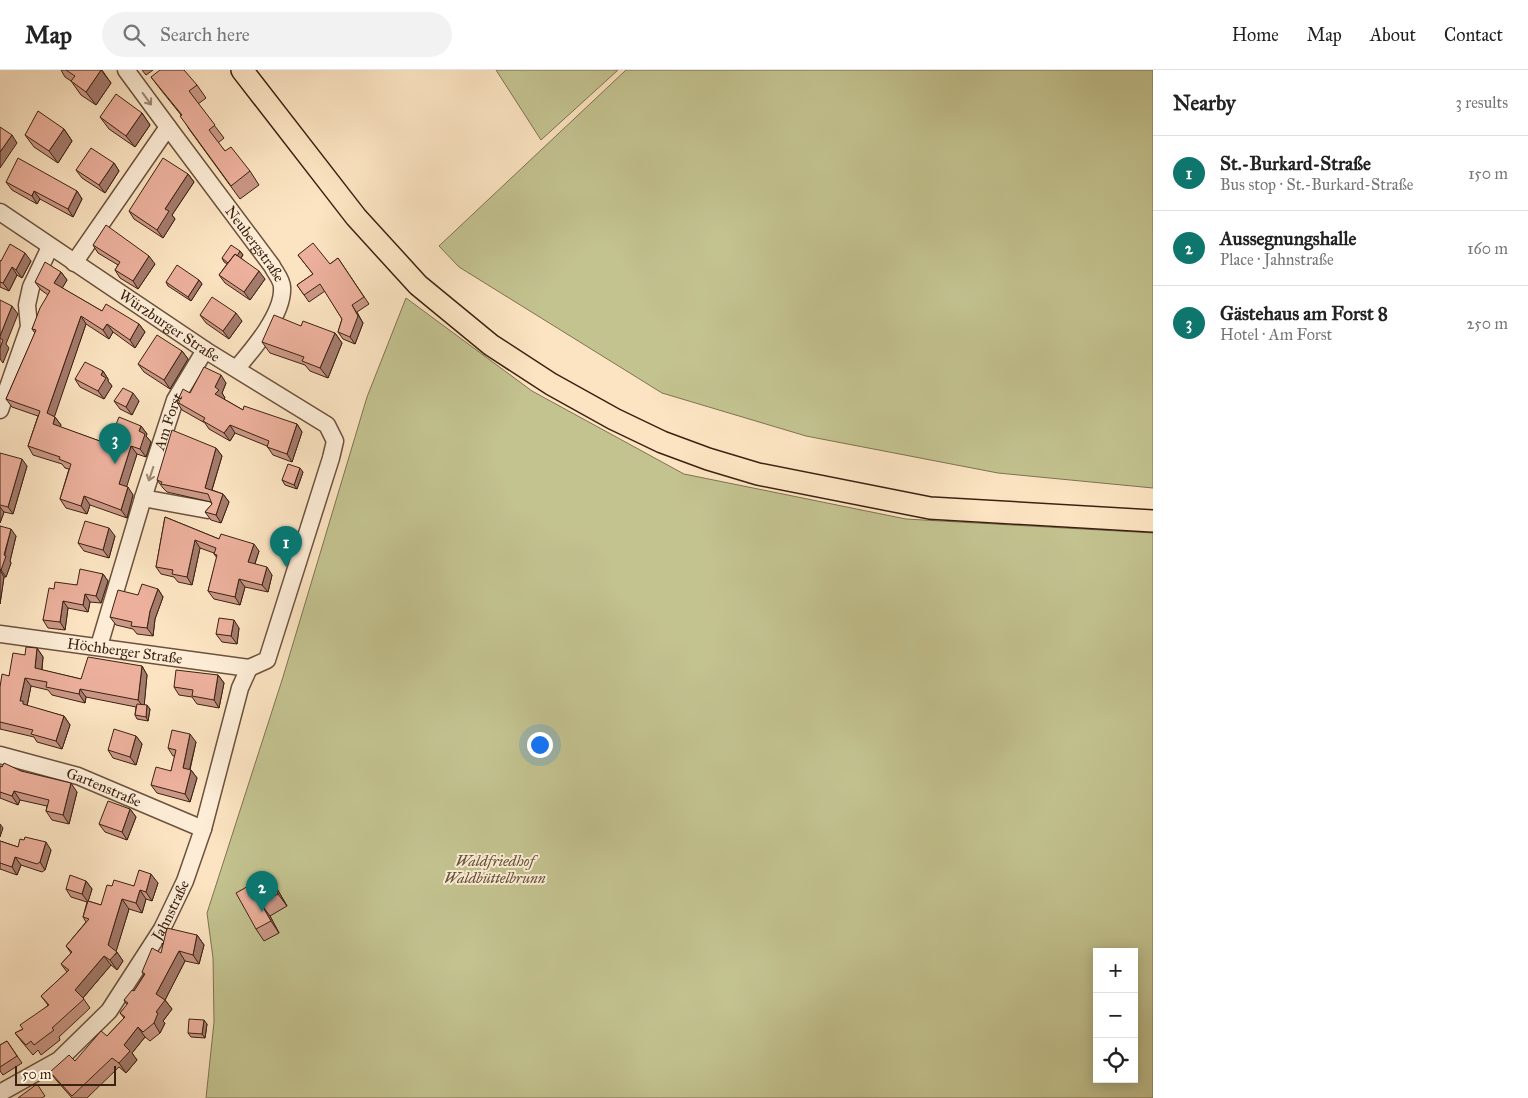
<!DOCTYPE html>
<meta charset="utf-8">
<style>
:root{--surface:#fff;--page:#f2f2f2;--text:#222;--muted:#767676;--line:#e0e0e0;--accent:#0f766e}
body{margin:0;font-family:"IM FELL Great Primer",serif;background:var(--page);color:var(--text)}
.controls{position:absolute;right:15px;bottom:15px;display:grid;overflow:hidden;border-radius:0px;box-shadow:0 2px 12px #0003}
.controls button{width:45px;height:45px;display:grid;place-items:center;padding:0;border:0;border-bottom:1px solid var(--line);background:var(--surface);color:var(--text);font:25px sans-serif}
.scale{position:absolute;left:15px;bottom:12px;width:101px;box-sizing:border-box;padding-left:5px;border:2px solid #3c2212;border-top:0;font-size:14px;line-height:18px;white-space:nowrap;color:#3c2212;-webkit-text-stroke:4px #fdedd7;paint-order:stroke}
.you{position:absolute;left:539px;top:674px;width:18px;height:18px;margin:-12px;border:4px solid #fff;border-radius:50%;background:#1a73e8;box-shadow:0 0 0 8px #1a73e833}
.badge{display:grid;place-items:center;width:32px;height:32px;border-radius:50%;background:var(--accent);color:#fff;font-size:16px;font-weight:700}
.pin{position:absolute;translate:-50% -41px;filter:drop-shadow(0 1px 2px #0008)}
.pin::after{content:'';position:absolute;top:26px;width:18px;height:15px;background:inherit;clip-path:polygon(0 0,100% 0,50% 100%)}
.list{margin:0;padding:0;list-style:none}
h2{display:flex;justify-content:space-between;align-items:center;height:65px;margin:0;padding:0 20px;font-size:21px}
h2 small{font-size:16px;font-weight:400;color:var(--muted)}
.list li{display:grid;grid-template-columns:32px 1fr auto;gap:15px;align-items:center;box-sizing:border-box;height:75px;padding:0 20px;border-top:1px solid var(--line)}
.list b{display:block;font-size:19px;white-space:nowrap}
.list p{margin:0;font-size:16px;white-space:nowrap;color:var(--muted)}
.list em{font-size:16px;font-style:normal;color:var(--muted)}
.icon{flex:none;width:28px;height:28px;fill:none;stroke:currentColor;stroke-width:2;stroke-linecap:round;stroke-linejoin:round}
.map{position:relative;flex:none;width:1153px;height:1028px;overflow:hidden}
header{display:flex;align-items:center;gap:30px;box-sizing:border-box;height:70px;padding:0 25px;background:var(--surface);border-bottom:1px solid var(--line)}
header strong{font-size:24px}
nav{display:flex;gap:28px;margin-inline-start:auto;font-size:18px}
.search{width:350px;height:45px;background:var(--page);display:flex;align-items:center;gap:12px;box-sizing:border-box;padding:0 18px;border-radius:28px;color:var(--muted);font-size:19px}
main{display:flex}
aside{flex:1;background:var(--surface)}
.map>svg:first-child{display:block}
.green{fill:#c3c390;stroke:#807251;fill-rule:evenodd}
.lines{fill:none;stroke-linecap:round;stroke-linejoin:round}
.minor-casing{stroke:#6c523e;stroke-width:19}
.major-casing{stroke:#3c2212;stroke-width:24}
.minor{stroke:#fdedd7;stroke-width:16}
.major{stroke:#fce4c2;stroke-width:21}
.wall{fill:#cb9786;stroke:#3c2212}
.shaded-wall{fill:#a57b6d;stroke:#3c2212}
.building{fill:#ecb09c;stroke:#3c2212}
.oneway{stroke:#9c8874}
.labels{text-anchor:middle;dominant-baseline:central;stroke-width:4;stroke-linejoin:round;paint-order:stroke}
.street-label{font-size:15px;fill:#3c2212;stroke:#fdedd7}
.park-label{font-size:15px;font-style:italic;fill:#645238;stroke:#fdedd7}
</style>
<header>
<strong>Map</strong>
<div class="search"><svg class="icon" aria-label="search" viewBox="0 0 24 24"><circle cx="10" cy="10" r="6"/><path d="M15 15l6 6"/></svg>Search here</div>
<nav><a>Home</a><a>Map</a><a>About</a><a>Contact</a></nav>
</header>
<main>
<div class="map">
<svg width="1153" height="1028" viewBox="0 0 1153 1028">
<rect width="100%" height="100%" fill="#fce4c2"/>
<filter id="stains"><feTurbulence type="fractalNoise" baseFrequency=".004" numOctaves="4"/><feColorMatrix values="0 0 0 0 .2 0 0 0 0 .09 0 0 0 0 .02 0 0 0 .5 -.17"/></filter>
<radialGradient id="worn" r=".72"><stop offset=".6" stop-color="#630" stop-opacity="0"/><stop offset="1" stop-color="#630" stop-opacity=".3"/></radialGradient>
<path class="green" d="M496,0H618L541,70Z
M626,0H1153V418L998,403L806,366L662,323L459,197L439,176Z
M406,228L532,321L684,404L906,449L1153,463V1028H206L214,952L213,888L207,843L283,607L367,327ZM1097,882H1134V1009H1097Z"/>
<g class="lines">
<defs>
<g id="minor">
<path d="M126,0L168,57"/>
<path id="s1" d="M0,142L205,280L327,355L335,371L331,388L267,590L249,598"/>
<path id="s2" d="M74,193L168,57L272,196C275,202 282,210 282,217C284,243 254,278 237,298"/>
<path d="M0,340L29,257L27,235L31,217L50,177"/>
<path d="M143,428L208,440"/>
<path id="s3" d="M0,564L249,598"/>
<path id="s4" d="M99,576L143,428L175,330L205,280"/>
<path id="s5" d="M0,685L78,706L203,759"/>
<path id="s6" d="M0,1023L59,990L109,941L162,859L185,811L203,759L240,618L249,598"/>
</g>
<path id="major" d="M242,0L356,147L418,215L491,275L551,314L614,349L662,372L708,389L758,404L930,438L1153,451"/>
</defs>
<use href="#minor" class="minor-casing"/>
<use href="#major" class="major-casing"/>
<use href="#minor" class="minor"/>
<use href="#major" class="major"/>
</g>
<path class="wall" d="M61,0H102L111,13L96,35L81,25L71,11L65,7Z
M142,0H153L146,5Z
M151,7L197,15L206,28L198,34L224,68L218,73L225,81L250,101L259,115L240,129L189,59L181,45L161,20Z
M142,43L150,55L135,77L109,59L100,47Z
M64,59L72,71L58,93L34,77L25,65Z
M114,93L119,101L105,123L82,108L76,100Z
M188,104L194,112L172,145L175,149L163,168L134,149L129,141Z
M6,112L77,121L82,129L73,147L40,129L37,134L12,120Z
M93,175L155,194L138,219L120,208L115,200L118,195L98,183Z
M240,181L243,185L241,188L265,209L250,230L225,213L219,205L227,194L224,192L222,188Z
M298,185L330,194L338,188L369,234L357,242L363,253L355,274L343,269L338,262L342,249L325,221L309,232L297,215L313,204Z
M0,191H31L22,208L17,205L9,221L0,217Z
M61,202L67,210L62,218L102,241L139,254L145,262L135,278L113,262L109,269L86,254L54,346L61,355L60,357L108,374L141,356L147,364L146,366L151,372L146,387L137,384L126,416L133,425L127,448L90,435L87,444L66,438L60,429L69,399L65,398L62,394L33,385L28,376L38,346L12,337L6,329L35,263L32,259L48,225L41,220L35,212Z
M199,210L202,214L191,231L168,216L166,212Z
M200,245L242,251L229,269L206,253Z
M301,256L335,263L342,273L328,308L310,301L305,295L270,283L262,272Z
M182,281L188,289L170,319L144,302L138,294Z
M103,301L108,309V311L112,316L104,329L80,317L75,309Z
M226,313L222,323L225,328L224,329L243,340L297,354L302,362L292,392L273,385L267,376L235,363L230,371L209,359L205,353L182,340L177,332L190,323Z
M114,331H139L132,345L120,339Z
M216,378L222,386L212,420L223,424L229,432L221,453L211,450L205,442L212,434L211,432L167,422L163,418L157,410Z
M0,384L27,396L13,444L4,442L0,453Z
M303,402L297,419L285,415L282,410Z
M165,447L219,469L259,481L255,494L272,505L268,522L245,517L240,535L214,529L208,521L217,488L214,484V483L200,478L192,515L178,512L174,507L161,504L156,497Z
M0,456L16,466L10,491L11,493L6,507H4L0,534Z
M115,466L109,488L84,481L78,473Z
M103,504L108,511L101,533L90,532L88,542L68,538L65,560L48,558L43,550L54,519L77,515Z
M158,519L163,527L155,549L153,566L137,564L133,559L116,555L110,547L138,525Z
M239,558L237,574L222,572L216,564Z
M37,578L43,587L42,600L81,609L142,596L147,605L144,635L150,639L148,651L137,649L135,645L136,637L86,627L85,633L52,625L48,620L31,616L27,636L64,646L70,655L62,679L37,672L34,667L0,659V617L25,585Z
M218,605L224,613L219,638L197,634L192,627L179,625L174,617Z
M136,666L142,674L136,695L113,688L108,680Z
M196,672L190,700H191L197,708L190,732L157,723L151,715L171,701L175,686H173L168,678Z
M0,696L21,701L77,722L69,754L52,750L46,741L47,736L20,730L18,735L0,728Z
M130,739L136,747L127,770L105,762L99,754Z
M0,771L18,777L51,780L45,800L42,802L21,795L17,805L0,799Z
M268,805L276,817L287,836L270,846L279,863L264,871L256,859Z
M86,811L92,819L88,831L101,835L112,816H134L158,813L152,831L146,829L142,843L129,839L116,881L123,891L117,900L111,895L83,928L90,938L59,967L60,970L41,985L38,980L33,985L22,972L15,963L23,959L48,935L41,926L67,902L61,894L71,883L66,876L86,852L83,847L87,832L71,827L66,819Z
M197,865L204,875L199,894L185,891L165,930L172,939L163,951L165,953L160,963L150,971L145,967L132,983L137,990L126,1003L119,997L87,1028H72L57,1011L50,1002L75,991L107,966L124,948L120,943L127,935L124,930L134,921L144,905L142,902L161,883Z
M207,954L205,968L191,967L188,963Z
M7,971L22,993L3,1005L0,1001V975Z"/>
<path class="shaded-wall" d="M101,0L111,13L96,35L86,22Z
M142,43L150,55L135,77L126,66Z
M64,59L72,71L58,93L49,81Z
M12,65L17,73L0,98V82Z
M114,93L119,101L105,123L99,115Z
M188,104L194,112L172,145L175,149L163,168L157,160L165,139Z
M34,121L40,129L37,134L32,126Z
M77,121L82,129L73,147L68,139Z
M240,181L243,185L233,198L230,194Z
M25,183L31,191L22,208L16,200Z
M149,186L155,194L138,219L133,211Z
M12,197L17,205L9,221L3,213Z
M259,201L265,209L250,230L244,222Z
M61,202L67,210L60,222L54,213Z
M199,210L202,214L191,231L188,227Z
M352,235L363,253L355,274L350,267Z
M12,236L18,244L6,274L9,278L3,293L0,289V266Z
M236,243L242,251L229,269L223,261Z
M81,246L86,254L53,351L47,343Z
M107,254L113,262L109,269L103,260Z
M139,254L145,262L135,278L130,270Z
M335,263L342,273L328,308L320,298Z
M182,281L188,289L170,319L164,310Z
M103,301L108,309V311L112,316L104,329L98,321L101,305Z
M221,305L226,313L222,323L225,328L221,332L215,324V317Z
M133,323L139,331L132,345L126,337Z
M55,347L61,355L59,362L53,354Z
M297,354L302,362L292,392L287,384Z
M230,355L235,363L230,371L224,363Z
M141,356L147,364L146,366L151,372L146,387L140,379L139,361Z
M131,376L137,384L125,422L119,414Z
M216,378L222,386L210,426L205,418Z
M22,389L27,396L13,444L8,437Z
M300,398L303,402L297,419L294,415Z
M128,417L133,425L127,448L121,440Z
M223,424L229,432L221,453L216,445Z
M84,426L90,435L87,444L81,436Z
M0,437L4,442L0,453Z
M109,458L115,466L109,488L103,480Z
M11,459L16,466L10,491L11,493L6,507L1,500Z
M195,470L200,478L192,515L187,507Z
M254,474L259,481L253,499L248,492Z
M267,497L272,505L268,522L262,515Z
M0,500L4,507L0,534Z
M103,504L108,511L101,533L96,526Z
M239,509L245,517L240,535L235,527Z
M158,519L163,527L155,549L153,566L147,558L150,541Z
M85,524L90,532L88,542L83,535Z
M63,531L68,538L65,560L60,552Z
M234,550L239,558L237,574L231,566Z
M37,578L43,587L41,607L35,598Z
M142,596L147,605L144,638L138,630Z
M218,605L224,613L219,638L214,630Z
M25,608L31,616L27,636L29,643L20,631Z
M80,619L86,627L85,633L79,624Z
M147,635L150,639L148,651L146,647Z
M64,646L70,655L62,679L56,671Z
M190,664L196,672L188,706L183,698Z
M136,666L142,674L136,695L130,687Z
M191,700L197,708L190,732L185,724Z
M71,713L77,722L69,754L63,745Z
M14,721L20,730L18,735L12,726Z
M130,739L136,747L127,770L122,762Z
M0,754L3,758L0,767Z
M46,772L51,780L45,800L40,792Z
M15,787L21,795L17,805L12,797Z
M151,804L158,813L152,831L146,822Z
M268,805L276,817L287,836L278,824Z
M86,811L92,819L88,832L82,824Z
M140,820L146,829L142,843L136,833Z
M122,829L129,839L115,885L117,882L123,891L117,900L110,890L108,875Z
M261,834L270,846L279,863L271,851Z
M197,865L204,875L199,894L193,885Z
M179,881L185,891L165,930L172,939L163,951L165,953L160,963L154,953L156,942V924Z
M104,886L111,895L82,929L75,920Z
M204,950L207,954L205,968L202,964Z
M138,957L145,967L132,983L137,990L126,1003L119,993L124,975Z"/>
<path class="building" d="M66,0H101L86,22L71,11L75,6Z
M160,0H184L197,15L189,21L215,55L209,60L225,81L231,77L250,101L231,116L180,46L182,45L151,7Z
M116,24L142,43L126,66L100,47Z
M38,41L64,59L49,81L25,65Z
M0,57L12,65L0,82Z
M91,78L114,93L99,115L76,100Z
M18,88L77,121L68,139L34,121L32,126L6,112Z
M163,88L188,104L165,139L169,141L157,160L129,141Z
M106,155L149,186L133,211L115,200L120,192L93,175Z
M313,173L330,194L338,188L364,227L352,235L358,246L350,267L338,262L342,249L320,214L304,225L297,215L313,204L298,185Z
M10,174L25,183L16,200L12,197L3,213L0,212V191H1Z
M231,175L240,181L237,186L235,184L228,193L222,188Z
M235,184L259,201L244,222L219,205Z
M45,192L61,202L54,213L102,241L106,234L139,254L130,270L107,254L103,260L81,246L47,343L55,347L53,354L108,374L119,347L141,356L139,361L145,364L140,379L131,376L119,414L128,417L121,440L84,426L81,436L60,429L71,394L59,389L60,387L28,376L40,341L6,329L36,260L32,259L40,238L50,221L35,212Z
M177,195L199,210L188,227L166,212Z
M212,227L236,243L223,261L200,245Z
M0,230L12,236L0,266Z
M274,245L301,256L303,251L335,263L320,298L302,291L304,287L262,272Z
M157,265L182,281L164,310L138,294Z
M0,268L3,270L0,278Z
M85,292L103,301L101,305L106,308L98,321L75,309Z
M204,297L221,305L215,317L219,320L215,324L243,340L244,336L297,354L287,384L267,377L269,371L230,355L224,363L203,351L205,348L177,332L183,319L190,323Z
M123,318L133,323L126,337L114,331Z
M172,360L216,378L205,418L223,424L216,445L205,442L212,434L208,424L161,414L162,412L157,410Z
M0,383L22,389L8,437L0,435Z
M288,394L300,398L294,415L282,410Z
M165,447L219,469L221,464L254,474L248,492L267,497L262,515L239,509L235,527L208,521L217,485L214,484L216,478L195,470L187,507L172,504L173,500L156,497Z
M85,451L109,458L103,480L78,473Z
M0,456L11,459L4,485L6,486L1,500L0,499Z
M80,499L103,504L96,526L85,524L83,535L63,531L60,552L43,550L49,518L54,519L55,512L77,515Z
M142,514L158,519L150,541L147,558L131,556L132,552L110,547L118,520L138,525Z
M219,548L234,550L231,566L216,564Z
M26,577L37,578L35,598L81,609L88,587L142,596L138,630L80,619L79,624L46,617L47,612L25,608L20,631H23V634L64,646L56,671L31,664L33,660L0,652V617L2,604L9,606L13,583L25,585Z
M176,600L218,605L214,630L192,626L193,620L174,617Z
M137,634L147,635L146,647L135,645Z
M114,659L136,666L130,687L108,680Z
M172,660L190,664L183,698L191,700L185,724L151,715L156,697L171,701L176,680L168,678Z
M4,693L21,701L71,713L63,745L46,741L49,730L14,721L12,726L0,722V696L2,697Z
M108,731L130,739L122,762L99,754Z
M25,767L46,772L40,792L37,794L15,787L12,797L0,793V771L18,777L20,769L24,770Z
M139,800L151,804L146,822L140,820L136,833L122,829L108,875L117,882L110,890L104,886L75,920L84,929L52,958L54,960L34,975L31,971L26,975L15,963L23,959L20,955L49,935L41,926L69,900L61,894L72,882L66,876L89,849L83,847L88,831L101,835L107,815L112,816L114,810L134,816Z
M70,805L86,811L82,824L66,819Z
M268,805L278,824L261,834L271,851L256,859L236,823Z
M167,858L197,865L193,885L179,881L156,924L165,930L156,942L158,943L154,953L143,962L138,957L124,975L130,981L119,993L112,988L72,1026L50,1002L69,985L75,991L101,961L107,966L125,947L120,943L128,933L124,930L132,920L134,921L145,904L142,902L152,878L161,883Z
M189,949L204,950L202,964L188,963Z
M7,971L17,986L0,997V975Z
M37,1014L45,1026L42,1028H18Z"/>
<defs><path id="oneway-shaft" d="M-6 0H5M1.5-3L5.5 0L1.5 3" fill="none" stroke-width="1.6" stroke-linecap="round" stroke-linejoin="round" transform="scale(1.25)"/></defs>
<g class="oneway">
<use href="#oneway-shaft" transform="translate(147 29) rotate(54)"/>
<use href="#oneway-shaft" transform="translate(151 404) rotate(108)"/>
</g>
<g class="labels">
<g class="street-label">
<text stroke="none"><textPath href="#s2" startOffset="311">Neubergstraße</textPath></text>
<text stroke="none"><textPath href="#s1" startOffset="204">Würzburger Straße</textPath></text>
<text stroke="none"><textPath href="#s4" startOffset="235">Am Forst</textPath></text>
<text stroke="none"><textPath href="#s3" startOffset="126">Höchberger Straße</textPath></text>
<text stroke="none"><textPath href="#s5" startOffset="109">Gartenstraße</textPath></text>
<text stroke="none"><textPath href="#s6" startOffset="256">Jahnstraße</textPath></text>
</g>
<g class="park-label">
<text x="495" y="791">Waldfriedhof<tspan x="495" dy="17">Waldbüttelbrunn</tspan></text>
</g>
</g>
<rect width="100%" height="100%" filter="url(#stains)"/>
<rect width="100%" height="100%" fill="url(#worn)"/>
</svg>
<div class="controls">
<button>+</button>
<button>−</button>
<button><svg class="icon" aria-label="locate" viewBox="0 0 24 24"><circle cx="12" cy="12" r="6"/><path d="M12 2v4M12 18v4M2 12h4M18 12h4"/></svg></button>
</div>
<div class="scale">50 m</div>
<div class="you"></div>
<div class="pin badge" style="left:286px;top:497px">1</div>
<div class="pin badge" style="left:262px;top:842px">2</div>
<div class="pin badge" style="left:115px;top:394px">3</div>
</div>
<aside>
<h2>Nearby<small>3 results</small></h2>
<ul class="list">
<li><span class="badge">1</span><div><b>St.-Burkard-Straße</b><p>Bus stop · St.-Burkard-Straße</p></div><em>150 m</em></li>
<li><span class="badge">2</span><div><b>Aussegnungshalle</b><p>Place · Jahnstraße</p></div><em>160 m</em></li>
<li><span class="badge">3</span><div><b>Gästehaus am Forst 8</b><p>Hotel · Am Forst</p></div><em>250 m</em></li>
</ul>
</aside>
</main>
